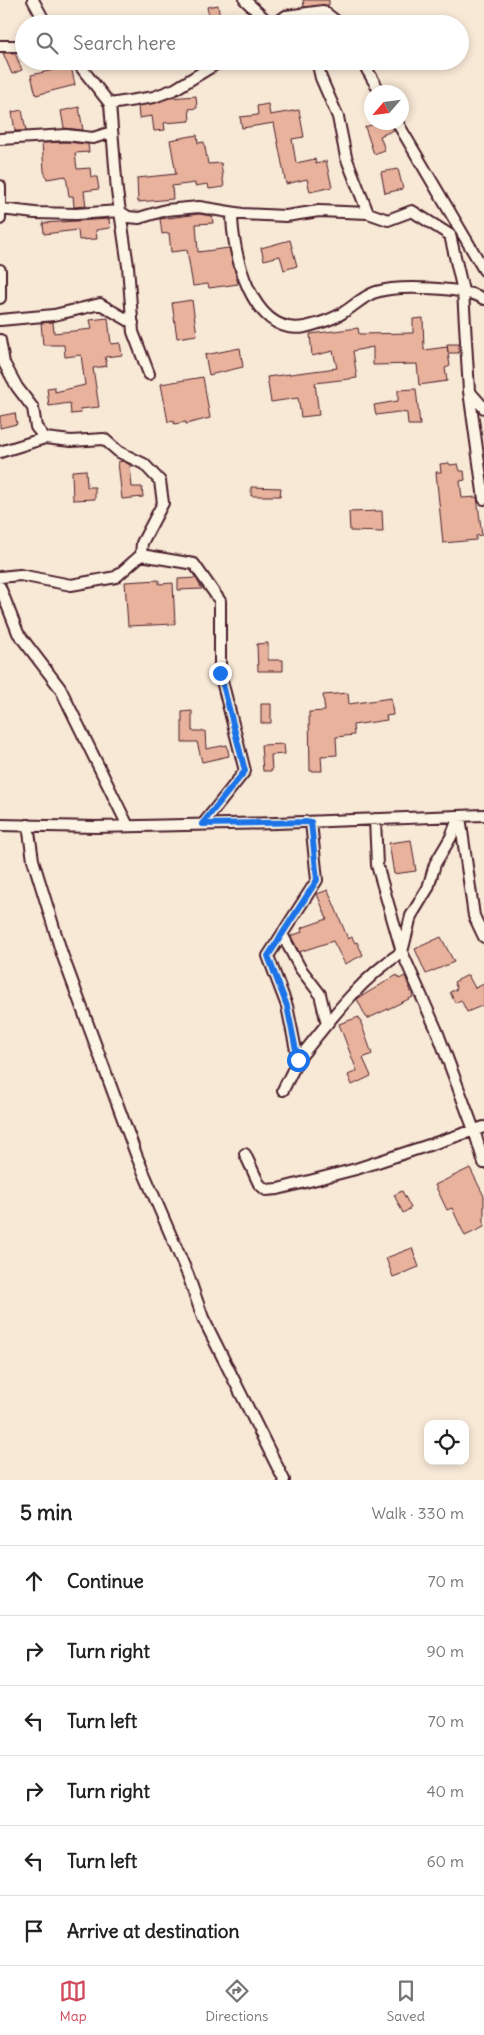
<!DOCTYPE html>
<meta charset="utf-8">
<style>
:root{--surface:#fff;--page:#f6f6f6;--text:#222;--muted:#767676;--line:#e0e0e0;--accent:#d1495b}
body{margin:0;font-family:Delius,sans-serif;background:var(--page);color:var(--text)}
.controls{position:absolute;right:15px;bottom:15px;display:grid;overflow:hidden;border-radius:10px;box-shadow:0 2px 8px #0003}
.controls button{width:45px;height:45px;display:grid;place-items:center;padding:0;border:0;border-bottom:1px solid var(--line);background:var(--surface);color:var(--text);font:25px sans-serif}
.compass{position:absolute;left:364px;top:85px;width:45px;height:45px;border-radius:50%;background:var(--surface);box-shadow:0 2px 8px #0003;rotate:242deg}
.stop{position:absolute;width:15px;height:15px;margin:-11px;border:4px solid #1a73e8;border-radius:50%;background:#fff}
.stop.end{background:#1a73e8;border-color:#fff;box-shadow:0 1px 5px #0008}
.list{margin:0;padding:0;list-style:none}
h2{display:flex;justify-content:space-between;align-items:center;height:65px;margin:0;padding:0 20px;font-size:21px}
h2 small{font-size:16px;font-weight:400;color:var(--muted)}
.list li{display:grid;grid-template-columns:32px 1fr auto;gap:15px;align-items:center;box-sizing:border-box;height:70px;padding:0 20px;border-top:1px solid var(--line)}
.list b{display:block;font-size:19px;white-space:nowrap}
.list em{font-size:16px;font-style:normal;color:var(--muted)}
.icon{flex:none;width:28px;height:28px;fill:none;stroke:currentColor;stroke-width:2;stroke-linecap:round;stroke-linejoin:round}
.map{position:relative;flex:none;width:484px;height:1480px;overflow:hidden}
.search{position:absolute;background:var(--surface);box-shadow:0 2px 8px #0003;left:15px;right:15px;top:15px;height:55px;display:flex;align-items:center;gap:12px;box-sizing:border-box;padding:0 18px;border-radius:28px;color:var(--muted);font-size:19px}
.sheet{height:485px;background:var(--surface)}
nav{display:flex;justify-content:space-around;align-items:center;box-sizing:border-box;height:70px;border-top:1px solid var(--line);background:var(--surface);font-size:14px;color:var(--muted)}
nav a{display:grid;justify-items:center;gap:2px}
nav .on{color:var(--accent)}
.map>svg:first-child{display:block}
.building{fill:#e8b29c;stroke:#4a1f2b}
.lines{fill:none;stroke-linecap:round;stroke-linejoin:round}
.minor-casing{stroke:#4a1f2b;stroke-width:14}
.minor{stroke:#fcf5e5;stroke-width:10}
.route{stroke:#1a73e8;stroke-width:6}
</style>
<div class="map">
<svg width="484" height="1480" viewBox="0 0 484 1480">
<rect width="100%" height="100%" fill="#f8e8d6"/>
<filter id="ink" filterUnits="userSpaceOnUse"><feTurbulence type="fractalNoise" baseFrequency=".02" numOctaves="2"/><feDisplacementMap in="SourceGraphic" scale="10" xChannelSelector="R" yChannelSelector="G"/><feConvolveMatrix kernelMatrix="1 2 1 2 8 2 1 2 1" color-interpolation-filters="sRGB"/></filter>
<g filter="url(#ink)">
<path class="building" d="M303,0H329V5L304,7Z
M218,5L220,19L210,21L207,7Z
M3,53H15L22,70L12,74Z
M71,66L75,85L36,95L31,75Z
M196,96L197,108L189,109L190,121L164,123L165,130L154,131L152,116L139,118L138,106L170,98Z
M268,104L270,115L299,110L304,137L292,139L296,163L315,159L316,164L326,161L332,187L310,192L307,179L286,184L274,123L242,128L240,117L258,115L257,106Z
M79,107L83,130L64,128L61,111Z
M22,110L26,131H15L12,112Z
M380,122H390L394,130L380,136L385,150L374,154L365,127Z
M197,135L198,143L204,142L208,164L221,163L224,187L209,189L208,184L195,186V183L172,186L173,199L138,202L137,178L176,174L170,140Z
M66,142L88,144L89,152L75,153L77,169L90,168L91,177H97L99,189L84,191L86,206L74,207L73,196H69L66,176L47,179L44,171L42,143Z
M398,169L403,189L385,193L381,172Z
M199,214L212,216L213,223L196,224L198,252L229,248L238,284L209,288L208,284L193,286L187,250L171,252L169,233L162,234L160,219Z
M109,219L110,228L96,230L97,239L79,240L78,230L44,234L43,223Z
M290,240L297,266L284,270L280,256L264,260L261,248Z
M192,300L197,335L177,338L172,303Z
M108,318L111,344L120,343L122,355L105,357L107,366L93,368L99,407L80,409L81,413L71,414L70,403L49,406L47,388L55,387V392L85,385L81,355L65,357L64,345H43L41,323L53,322L54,333L92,329L90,320Z
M423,318L424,350L447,347L448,352L447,344H459V353H448L450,366L445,368L447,381L419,385L417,364L373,365V347L353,351L357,378L315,383L319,415L301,417L298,398L271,402L267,377L337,368L333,351L312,356L310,334L358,328L359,334L413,333V319Z
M240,348L243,367L209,375L205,355Z
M203,377L210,418L186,424V422L174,424V421L168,422L161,384Z
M416,389L420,425H408L407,413L398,412L376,415L374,405L398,401V390Z
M15,413L17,424L0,428V416Z
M123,461L130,465L132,487H142L143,497L122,499L118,462Z
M449,463L450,465L458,464L460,471H464L465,480L460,481L462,498L477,497L482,535L476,536V540L443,543L436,472H441L440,464Z
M86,470L87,487H95V499L73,500L72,471Z
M251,487L281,488L280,496H251Z
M382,511L383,532L350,531L349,512Z
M196,578L202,589L178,590V579Z
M159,580V584L173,583L175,624L128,626L125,582Z
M268,643V660H283V671H258L257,644Z
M348,693L349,704L391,698L393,715L386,716L387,720L353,725L354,735L336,737L337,755L321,756L322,771H310L309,712L325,711L323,695Z
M261,704H271V723H261Z
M192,711V731H205L206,749L227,745L229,756L202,762L197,742H182V712Z
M284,744L285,754L271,755L272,771H263L261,745Z
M411,840L416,871L394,874L389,843Z
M328,890L348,939L352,937L355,943L357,942L363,955L345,964L333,941L299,952L291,936L302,932L301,928L327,919L317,894Z
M441,937L454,962L426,974L415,949Z
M397,975L399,979L405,976L413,997L367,1019L357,999Z
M468,975L475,988L484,984V1005L467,1012L461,1000L455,1003L450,992L457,989L454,982Z
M359,1017L372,1054L363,1058L371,1076L352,1085L348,1075L357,1071L339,1024Z
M470,1168L484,1196V1227L465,1236L452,1208L447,1210L435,1185Z
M402,1191L411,1208L403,1213L394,1195Z
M412,1248L419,1267L393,1277L386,1258Z"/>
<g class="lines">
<defs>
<path id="minor" d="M33,0L46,24
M245,0L270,24
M275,24L286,16L323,11L340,24
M0,46H24
M76,61L110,104L154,97L175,89L221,61
M317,61L321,78L338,117L346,157L368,213L388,220L412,211L450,235L463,291L469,391L484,499
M362,61L380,92
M110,104L117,191L128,266L133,332L149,374
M397,122L484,270
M0,139L66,135L93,138L112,132
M0,186V219
M1,209L35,213L76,214L119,211L128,217L139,218L166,210L199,207L242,214L286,216L319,211L368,213
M232,213C232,251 251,337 305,327C317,324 334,319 344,312C354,306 365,295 376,292C398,285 465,287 484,299
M0,270V298
M0,320L54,315L100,304L133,323
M0,340L4,363L17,387L33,408L36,427L45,438L71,441L104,439L119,452L144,464L160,481L163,503L142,543L141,555L194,564L220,601V673L245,771L203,824
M470,392L484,408
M0,452L45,438
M0,577L20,575L71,585L116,577L141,555
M0,587L18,633L60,688L128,826
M460,817L474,916L484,937
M375,819L377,865L402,952L437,1031L474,1130L484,1163
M0,825L96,827L277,823L484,815
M28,825L33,860L62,954L137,1157L188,1275L203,1318L284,1480
M282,934L300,968L320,994L327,1024
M298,1060C329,1021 360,979 402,952L411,916L428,888L435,864L451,837L459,816
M283,1090L298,1060L287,1006L268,956L317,880L311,822
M245,1154L259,1184L266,1190L278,1189L356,1169L484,1127"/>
</defs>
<use href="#minor" class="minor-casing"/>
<use href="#minor" class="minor"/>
</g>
</g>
<g class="lines" filter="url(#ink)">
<path class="route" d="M220,673L245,771L202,824L311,822L317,880L268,956L287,1006L298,1060"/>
</g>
</svg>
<div class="controls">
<button><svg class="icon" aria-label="locate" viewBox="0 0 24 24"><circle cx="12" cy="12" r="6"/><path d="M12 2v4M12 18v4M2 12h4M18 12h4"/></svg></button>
</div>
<svg class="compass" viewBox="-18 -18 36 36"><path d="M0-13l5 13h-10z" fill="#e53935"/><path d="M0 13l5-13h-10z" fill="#767676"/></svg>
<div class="stop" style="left:298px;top:1060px"></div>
<div class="stop end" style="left:220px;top:673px"></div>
<div class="search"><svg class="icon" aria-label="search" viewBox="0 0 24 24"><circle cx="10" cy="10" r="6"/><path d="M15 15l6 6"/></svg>Search here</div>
</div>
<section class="sheet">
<h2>5 min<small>Walk · 330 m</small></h2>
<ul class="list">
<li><svg class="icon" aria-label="ahead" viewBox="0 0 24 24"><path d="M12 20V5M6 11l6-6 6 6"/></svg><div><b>Continue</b></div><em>70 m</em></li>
<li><svg class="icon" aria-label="right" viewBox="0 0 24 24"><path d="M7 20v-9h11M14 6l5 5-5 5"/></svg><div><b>Turn right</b></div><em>90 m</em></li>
<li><svg class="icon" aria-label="left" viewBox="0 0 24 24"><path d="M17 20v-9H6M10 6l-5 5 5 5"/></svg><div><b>Turn left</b></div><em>70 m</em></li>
<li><svg class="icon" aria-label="right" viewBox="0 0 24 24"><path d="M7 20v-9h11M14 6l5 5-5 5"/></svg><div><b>Turn right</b></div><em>40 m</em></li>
<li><svg class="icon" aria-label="left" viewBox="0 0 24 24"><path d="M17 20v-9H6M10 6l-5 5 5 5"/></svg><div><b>Turn left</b></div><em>60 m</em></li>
<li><svg class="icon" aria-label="arrive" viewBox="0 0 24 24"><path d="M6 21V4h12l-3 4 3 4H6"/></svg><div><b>Arrive at destination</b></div></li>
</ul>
</section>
<nav>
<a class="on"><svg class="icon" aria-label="map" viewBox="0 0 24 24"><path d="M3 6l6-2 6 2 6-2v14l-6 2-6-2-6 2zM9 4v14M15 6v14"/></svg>Map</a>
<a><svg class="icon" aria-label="directions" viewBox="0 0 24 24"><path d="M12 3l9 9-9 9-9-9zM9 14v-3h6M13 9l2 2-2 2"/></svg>Directions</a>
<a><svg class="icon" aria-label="saved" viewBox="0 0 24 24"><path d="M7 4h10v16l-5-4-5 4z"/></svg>Saved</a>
</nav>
